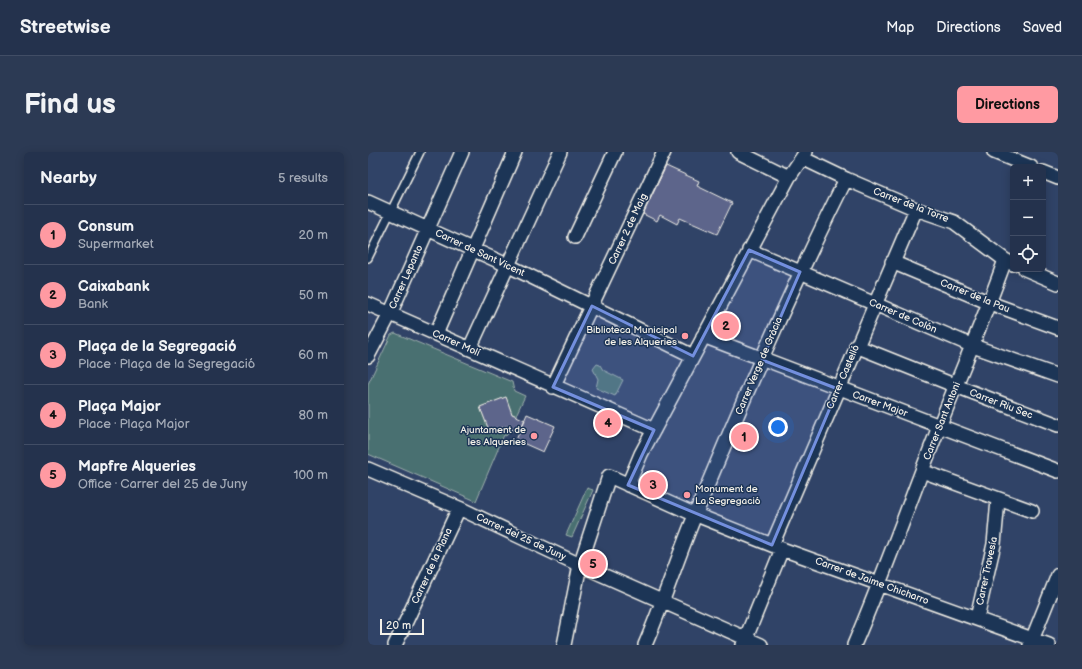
<!DOCTYPE html>
<meta charset="utf-8">
<style>
:root{--surface:#24324d;--page:#2c3a54;--text:#f1f3f6;--muted:#a3aab6;--line:#414d65;--accent:#ff9aa2}
body{margin:0;font-family:"Balsamiq Sans",sans-serif;background:var(--page);color:var(--text)}
.controls{position:absolute;right:12px;top:12px;display:grid;overflow:hidden;border-radius:6px;box-shadow:0 2px 10px #0003}
.controls button{width:36px;height:36px;display:grid;place-items:center;padding:0;border:0;border-bottom:1px solid var(--line);background:var(--surface);color:var(--text);font:20px sans-serif}
.scale{position:absolute;left:12px;bottom:10px;width:44px;box-sizing:border-box;padding-left:4px;border:2px solid #f4f1e8;border-top:0;font-size:11px;line-height:14px;white-space:nowrap;color:#f4f1e8;-webkit-text-stroke:3px #1d3557;paint-order:stroke}
.you{position:absolute;left:410px;top:275px;width:14px;height:14px;margin:-10px;border:3px solid #fff;border-radius:50%;background:#1a73e8;box-shadow:0 0 0 6px #1a73e833}
.badge{display:grid;place-items:center;width:26px;height:26px;border-radius:50%;background:var(--accent);color:#111;font-size:13px;font-weight:700}
.pin{position:absolute;translate:-50% -50%;border:2px solid #fff;box-shadow:0 1px 4px #0006}
.list{margin:0;padding:0;list-style:none}
h2{display:flex;justify-content:space-between;align-items:center;height:52px;margin:0;padding:0 16px;font-size:17px}
h2 small{font-size:13px;font-weight:400;color:var(--muted)}
.list li{display:grid;grid-template-columns:26px 1fr auto;gap:12px;align-items:center;box-sizing:border-box;height:60px;padding:0 16px;border-top:1px solid var(--line)}
.list b{display:block;font-size:15px;white-space:nowrap}
.list p{margin:0;font-size:13px;white-space:nowrap;color:var(--muted)}
.list em{font-size:13px;font-style:normal;color:var(--muted)}
.icon{flex:none;width:22px;height:22px;fill:none;stroke:currentColor;stroke-width:2;stroke-linecap:round;stroke-linejoin:round}
.map{position:relative;flex:none;width:690px;height:493px;overflow:hidden;border-radius:6px}
header{display:flex;align-items:center;gap:24px;box-sizing:border-box;height:56px;padding:0 20px;background:var(--surface);border-bottom:1px solid var(--line)}
header strong{font-size:19px}
nav{display:flex;gap:22px;margin-inline-start:auto;font-size:14px}
.intro{display:flex;align-items:center;justify-content:space-between;box-sizing:border-box;height:96px;padding:0 24px}
h1{margin:0;font-size:28px}
.button{padding:10px 18px;border-radius:6px;background:var(--accent);color:#111;font-size:14px;font-weight:700}
main{display:flex;gap:24px;padding:0 24px}
aside{flex:1;background:var(--surface);border-radius:6px;box-shadow:0 2px 10px #0003}
.map>svg:first-child{display:block}
.green{fill:#496f71;stroke:#9eb0ac}
.building{fill:#5d658b;stroke:#f4f1e8}
.lines{fill:none;stroke-linecap:round;stroke-linejoin:round}
.lane-casing{stroke:#f4f1e8;stroke-width:10}
.street-casing{stroke:#f4f1e8;stroke-width:16}
.lane{stroke:#1d3557;stroke-width:7}
.street{stroke:#1d3557;stroke-width:13}
.marked{fill:#738fde;fill-opacity:0.2;stroke:#738fde;stroke-width:3;stroke-linejoin:round}
.poi-dot{fill:#ff9aa2;stroke:#1d3557;stroke-width:1.5}
.labels{text-anchor:middle;dominant-baseline:central;stroke-width:3;stroke-linejoin:round;paint-order:stroke}
.street-label{font-size:10px;fill:#f4f1e8;stroke:#1d3557}
.poi-label{font-size:10px;fill:#f4f1e8;stroke:#1d3557;text-anchor:end}
</style>
<header>
<strong>Streetwise</strong>
<nav><a>Map</a><a>Directions</a><a>Saved</a></nav>
</header>
<div class="intro"><h1>Find us</h1><a class="button">Directions</a></div>
<main>
<aside>
<h2>Nearby<small>5 results</small></h2>
<ul class="list">
<li><span class="badge">1</span><div><b>Consum</b><p>Supermarket</p></div><em>20 m</em></li>
<li><span class="badge">2</span><div><b>Caixabank</b><p>Bank</p></div><em>50 m</em></li>
<li><span class="badge">3</span><div><b>Plaça de la Segregació</b><p>Place · Plaça de la Segregació</p></div><em>60 m</em></li>
<li><span class="badge">4</span><div><b>Plaça Major</b><p>Place · Plaça Major</p></div><em>80 m</em></li>
<li><span class="badge">5</span><div><b>Mapfre Alqueries</b><p>Office · Carrer del 25 de Juny</p></div><em>100 m</em></li>
</ul>
</aside>
<div class="map">
<svg width="690" height="493" viewBox="0 0 690 493">
<rect width="100%" height="100%" fill="#304367"/>
<filter id="ink" filterUnits="userSpaceOnUse"><feTurbulence type="fractalNoise" baseFrequency=".025" numOctaves="2"/><feDisplacementMap in="SourceGraphic" scale="8" xChannelSelector="R" yChannelSelector="G"/><feConvolveMatrix kernelMatrix="1 2 1 2 8 2 1 2 1" color-interpolation-filters="sRGB"/></filter>
<g filter="url(#ink)">
<path class="green" d="M27,181L144,230L146,239L157,244L148,263L144,262L138,245L112,255L122,281L138,274L142,276L138,284L136,283L108,349L0,302V232L23,183Z
M229,212L232,213L235,218L255,228L247,244L228,236L230,227L225,217Z
M219,336L225,338L204,385L198,383Z"/>
<path class="building" d="M298,14L331,29L329,34L364,51L349,82L312,66L309,72L292,63L289,69L275,62Z
M138,245L144,262L157,268L151,281L138,274L122,281L112,255Z
M159,262L187,274L175,300L148,288Z"/>
<g class="lines">
<defs>
<path id="lane" d="M0,106L52,0"/>
<path id="street" d="M370,0L421,25
M626,0L663,15
M434,6L478,27L548,57L586,70L637,108L645,112
M675,20L690,26
M0,50L139,113L325,204
M207,85L247,0
M381,98L605,194L690,224
M524,110L622,151L690,176
M657,117L690,131
M0,152L286,278
M68,182L147,0
M335,184L690,319
M488,194L588,234L690,273
M102,196L192,0
M0,204L22,162L94,0
M185,235L296,0
M0,317L91,356L212,413L393,493
M554,319L664,359
M260,333L273,302L421,25L438,0
M404,393L548,57
M609,466L626,392L630,348
M27,493L91,356
M196,493L212,413L241,324L321,360L414,397L681,493
M277,493C296,449 310,404 328,361C375,248 423,136 478,27
M375,493L414,397
M486,493C517,421 542,348 571,275C593,219 617,165 637,108
M662,493L690,423"/>
</defs>
<use href="#lane" class="lane-casing"/>
<use href="#street" class="street-casing"/>
<use href="#lane" class="lane"/>
<use href="#street" class="street"/>
</g>
</g>
<path class="marked" d="M381,98L432,120L394,208L470,237L404,393L260,333L286,278L185,235L224,154L325,204Z"/>
<g class="poi-dot">
<circle cx="317" cy="184" r="4"/>
<circle cx="166" cy="284" r="4"/>
<circle cx="319" cy="343" r="4"/>
</g>
<g class="labels">
<g class="street-label">
<text transform="translate(543 53) rotate(21)">Carrer de la Torre</text>
<text transform="translate(260 77) rotate(-65)">Carrer 2 de Maig</text>
<text transform="translate(112 101) rotate(25)">Carrer de Sant Vicent</text>
<text transform="translate(38 125) rotate(-66)">Carrer Lepanto</text>
<text transform="translate(607 144) rotate(22)">Carrer de la Pau</text>
<text transform="translate(535 164) rotate(23)">Carrer de Colón</text>
<text transform="translate(88 191) rotate(24)">Carrer Molí</text>
<text transform="translate(391 214) rotate(-67)">Carrer Verge de Gràcia</text>
<text transform="translate(475 225) rotate(-67)">Carrer Castelló</text>
<text transform="translate(512 252) rotate(20)">Carrer Major</text>
<text transform="translate(633 252) rotate(21)">Carrer Riu Sec</text>
<text transform="translate(574 269) rotate(-68)">Carrer Sant Antoni</text>
<text transform="translate(153 385) rotate(25)">Carrer del 25 de Juny</text>
<text transform="translate(64 414) rotate(-65)">Carrer de la Plana</text>
<text transform="translate(619 419) rotate(-78)">Carrer Travesía</text>
<text transform="translate(504 429) rotate(20)">Carrer de Jaime Chicharro</text>
</g>
<g class="poi-label">
<text x="309" y="178">Biblioteca Municipal<tspan x="309" dy="12">de les Alqueries</tspan></text>
<text x="158" y="278">Ajuntament de<tspan x="158" dy="12">les Alqueries</tspan></text>
<text x="327" y="337" text-anchor="start">Monument de<tspan x="327" dy="12">La Segregació</tspan></text>
</g>
</g>
</svg>
<div class="controls">
<button>+</button>
<button>−</button>
<button><svg class="icon" aria-label="locate" viewBox="0 0 24 24"><circle cx="12" cy="12" r="6"/><path d="M12 2v4M12 18v4M2 12h4M18 12h4"/></svg></button>
</div>
<div class="scale">20 m</div>
<div class="you"></div>
<div class="pin badge" style="left:376px;top:285px">1</div>
<div class="pin badge" style="left:358px;top:174px">2</div>
<div class="pin badge" style="left:285px;top:333px">3</div>
<div class="pin badge" style="left:240px;top:271px">4</div>
<div class="pin badge" style="left:225px;top:412px">5</div>
</div>
</main>
